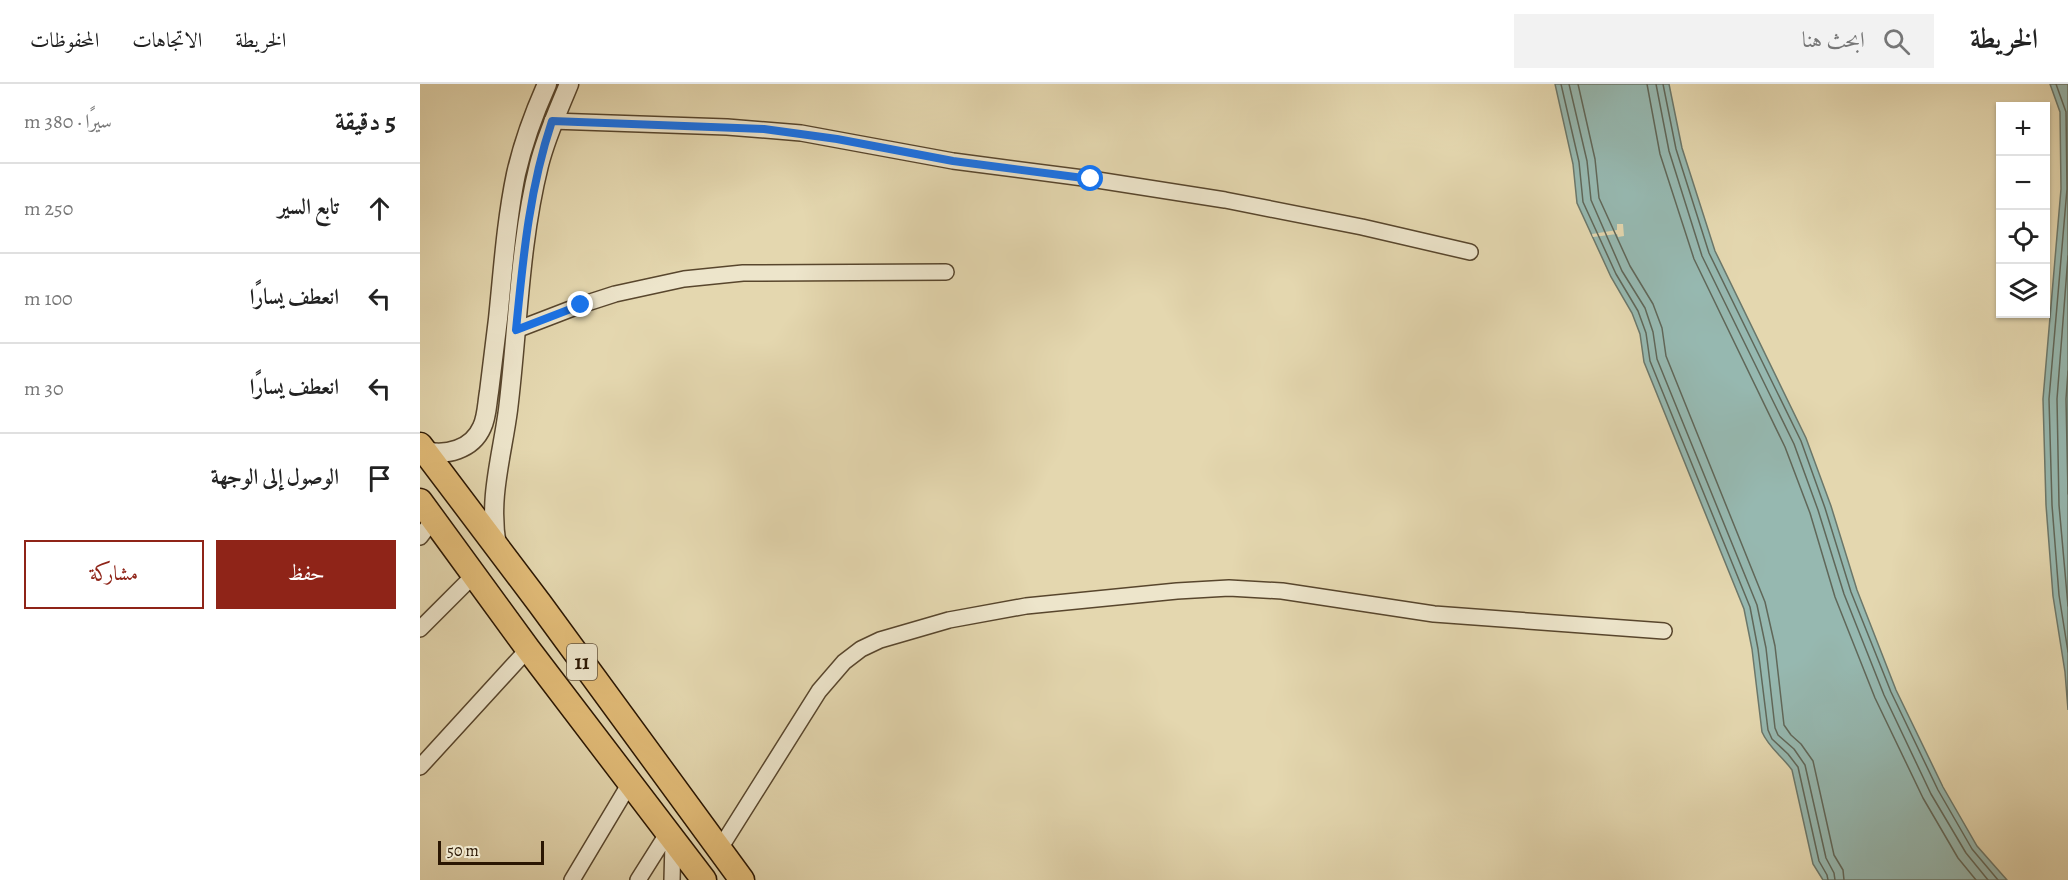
<!DOCTYPE html>
<html lang="ar">
<meta charset="utf-8">
<style>
:root{--surface:#fff;--page:#f2f2f2;--text:#222;--muted:#767676;--line:#e0e0e0;--accent:#8f2418}
body{margin:0;font-family:Alegreya,Amiri,serif;background:var(--page);color:var(--text);direction:rtl}
.controls{position:absolute;right:18px;top:18px;display:grid;overflow:hidden;border-radius:0px;box-shadow:0 2px 4px #0004}
.controls button{width:54px;height:54px;display:grid;place-items:center;padding:0;border:0;border-bottom:2px solid var(--line);background:var(--surface);color:var(--text);font:30px sans-serif}
.scale{position:absolute;left:18px;bottom:15px;width:106px;box-sizing:border-box;padding-left:6px;border:3px solid #2a1602;border-top:0;font-size:16px;line-height:21px;white-space:nowrap;color:#2a1602;-webkit-text-stroke:4px #ede5cb;paint-order:stroke}
.stop{position:absolute;width:18px;height:18px;margin:-14px;border:4px solid #1a73e8;border-radius:50%;background:#fff}
.stop.end{background:#1a73e8;border-color:#fff;box-shadow:0 2px 6px #0008}
.list{margin:0;padding:0;list-style:none}
h2{display:flex;justify-content:space-between;align-items:center;height:78px;margin:0;padding:0 24px;font-size:26px}
h2 small{font-size:20px;font-weight:400;color:var(--muted)}
.list li{display:grid;grid-template-columns:39px 1fr auto;gap:18px;align-items:center;box-sizing:border-box;height:90px;padding:0 24px;border-top:2px solid var(--line)}
.list b{display:block;font-size:22px;white-space:nowrap}
.list em{font-size:20px;font-style:normal;color:var(--muted)}
.actions{display:flex;gap:12px;padding:18px 24px}
.actions a{flex:1;padding:14px 0;border:2px solid var(--accent);border-radius:0px;text-align:center;font-size:21px;color:var(--accent)}
.actions .main{background:var(--accent);color:#fff}
.icon{flex:none;width:33px;height:33px;fill:none;stroke:currentColor;stroke-width:2;stroke-linecap:round;stroke-linejoin:round}
.map{position:relative;flex:none;width:1648px;height:796px;overflow:hidden;direction:ltr}
header{display:flex;align-items:center;gap:36px;box-sizing:border-box;height:84px;padding:0 30px;background:var(--surface);border-bottom:2px solid var(--line)}
header strong{font-size:28px}
nav{display:flex;gap:33px;margin-inline-start:auto;font-size:21px}
.search{width:420px;height:54px;background:var(--page);display:flex;align-items:center;gap:15px;box-sizing:border-box;padding:0 21px;border-radius:0px;color:var(--muted);font-size:22px}
main{display:flex}
aside{flex:1;background:var(--surface)}
.map>svg:first-child{display:block}
.water{fill:#96b8b0;stroke:#6b776a;stroke-width:1.5}
.pier{fill:#e4d7af}
.lines{fill:none;stroke-linecap:round;stroke-linejoin:round}
.shore{stroke:#606759;stroke-width:1.5}
.minor-casing{stroke:#58462d;stroke-width:18}
.tertiary-casing{stroke:#58462d;stroke-width:21}
.trunk-casing{stroke:#2a1602;stroke-width:27}
.minor{stroke:#ede5cb;stroke-width:15}
.tertiary{stroke:#ede5cb;stroke-width:18}
.trunk{stroke:#e2bc78;stroke-width:24}
.route{stroke:#1a73e8;stroke-width:8}
.labels{text-anchor:middle;dominant-baseline:central;stroke-width:4.5;stroke-linejoin:round;paint-order:stroke}
.shield{fill:#ede5cb;stroke:#64543e;stroke-width:1.5}
.shield-label{font-size:21px;font-weight:bold;fill:#2a1602}
</style>
<header>
<strong>الخريطة</strong>
<div class="search"><svg class="icon" aria-label="search" viewBox="0 0 24 24"><circle cx="10" cy="10" r="6"/><path d="M15 15l6 6"/></svg>ابحث هنا</div>
<nav><a>الخريطة</a><a>الاتجاهات</a><a>المحفوظات</a></nav>
</header>
<main>
<div class="map">
<svg width="1648" height="796" viewBox="0 0 1648 796">
<rect width="100%" height="100%" fill="#e4d7af"/>
<filter id="stains"><feTurbulence type="fractalNoise" baseFrequency=".00333" numOctaves="4"/><feColorMatrix values="0 0 0 0 .2 0 0 0 0 .09 0 0 0 0 .02 0 0 0 .5 -.17"/></filter>
<radialGradient id="worn" r=".72"><stop offset=".6" stop-color="#630" stop-opacity="0"/><stop offset="1" stop-color="#630" stop-opacity=".3"/></radialGradient>
<path class="water" d="M1135,0H1249L1262,64L1295,167L1386,354L1411,422L1437,506L1476,606L1523,703L1557,762L1587,796H1403L1393,780L1372,686C1362,672 1349,664 1342,648L1332,565L1324,525L1224,278L1220,250L1212,229L1191,193L1157,119L1153,80Z
M1630,0H1648V626L1645,588L1633,512L1626,421L1623,315L1641,105L1640,28Z"/>
<path class="pier" d="M1197,140H1203L1204,152L1198,153L1197,150L1173,153L1172,150L1197,146Z"/>
<g class="lines">
<path class="shore" d="M1141,0L1159,78L1163,118L1196,190L1218,227L1226,249L1230,277L1330,523L1338,565L1348,646L1352,655L1368,670L1378,683L1399,777L1407,791L1408,796
M1149,0L1167,77L1171,116L1202,187L1225,224L1233,248L1237,275L1337,521L1346,564L1355,644L1358,651L1374,665L1385,681L1406,774L1414,789L1415,796
M1158,0L1175,75L1179,114L1210,182L1233,220L1242,244L1246,272L1345,518L1355,562L1364,641L1371,651L1381,660L1393,677L1414,771L1423,786L1424,796
M1227,0L1240,70L1274,175L1365,363L1390,429L1415,513L1455,614L1503,714L1538,774L1556,796
M1236,0L1249,67L1282,172L1374,360L1398,426L1424,510L1464,611L1511,710L1546,769L1568,796
M1243,0L1256,65L1289,169L1381,357L1405,424L1431,508L1471,608L1518,706L1552,765L1578,796
M1636,0L1646,28L1647,105L1629,315L1632,421L1639,511L1648,568
M1648,172L1637,315L1639,421L1648,522
M1648,287L1646,315L1648,410"/>
<defs>
<path id="minor" d="M132,37L307,43L381,49L533,77L671,95L805,116L942,143L1050,168
M96,246L161,221L195,210L264,195L323,189L526,188
M0,453L13,436
M0,545L54,491
M0,683L108,565
M299,766L399,607L424,578L441,565L460,556L529,536L606,522L757,507L809,504L862,507L1014,530L1244,547
M152,796L210,699
M218,796L247,750
M252,796L253,758"/>
<path id="tertiary" d="M4,367C26,372 52,366 62,343C67,333 67,319 69,308C72,284 75,259 78,235C83,187 86,138 96,90C103,59 114,29 127,0
M77,462C68,415 82,372 88,326C98,245 99,161 119,81C126,53 138,27 149,0"/>
<path id="trunk" d="M0,361L120,520L322,796
M0,417L108,565L284,796"/>
</defs>
<use href="#minor" class="minor-casing"/>
<use href="#tertiary" class="tertiary-casing"/>
<use href="#trunk" class="trunk-casing"/>
<use href="#minor" class="minor"/>
<use href="#tertiary" class="tertiary"/>
<use href="#trunk" class="trunk"/>
</g>
<g class="lines">
<path class="route" d="M161,221L96,246C103,175 109,106 132,37L344,45L417,55L533,77L671,95"/>
</g>
<g class="labels">
<rect class="shield" x="147" y="560" width="30" height="36" rx="4.5"/>
<g class="shield-label">
<text x="162" y="578">11</text>
</g>
</g>
<rect width="100%" height="100%" filter="url(#stains)"/>
<rect width="100%" height="100%" fill="url(#worn)"/>
</svg>
<div class="controls">
<button>+</button>
<button>−</button>
<button><svg class="icon" aria-label="locate" viewBox="0 0 24 24"><circle cx="12" cy="12" r="6"/><path d="M12 2v4M12 18v4M2 12h4M18 12h4"/></svg></button>
<button><svg class="icon" aria-label="layers" viewBox="0 0 24 24"><path d="M12 4l9 5-9 5-9-5zM3 14l9 5 9-5"/></svg></button>
</div>
<div class="scale">50 m</div>
<div class="stop" style="left:671px;top:95px"></div>
<div class="stop end" style="left:161px;top:221px"></div>
</div>
<aside>
<h2>5 دقيقة<small>سيرًا · 380 m</small></h2>
<ul class="list">
<li><svg class="icon" aria-label="ahead" viewBox="0 0 24 24"><path d="M12 20V5M6 11l6-6 6 6"/></svg><div><b>تابع السير</b></div><em>250 m</em></li>
<li><svg class="icon" aria-label="left" viewBox="0 0 24 24"><path d="M17 20v-9H6M10 6l-5 5 5 5"/></svg><div><b>انعطف يسارًا</b></div><em>100 m</em></li>
<li><svg class="icon" aria-label="left" viewBox="0 0 24 24"><path d="M17 20v-9H6M10 6l-5 5 5 5"/></svg><div><b>انعطف يسارًا</b></div><em>30 m</em></li>
<li><svg class="icon" aria-label="arrive" viewBox="0 0 24 24"><path d="M6 21V4h12l-3 4 3 4H6"/></svg><div><b>الوصول إلى الوجهة</b></div></li>
</ul>
<div class="actions"><a class="main">حفظ</a><a>مشاركة</a></div>
</aside>
</main>
